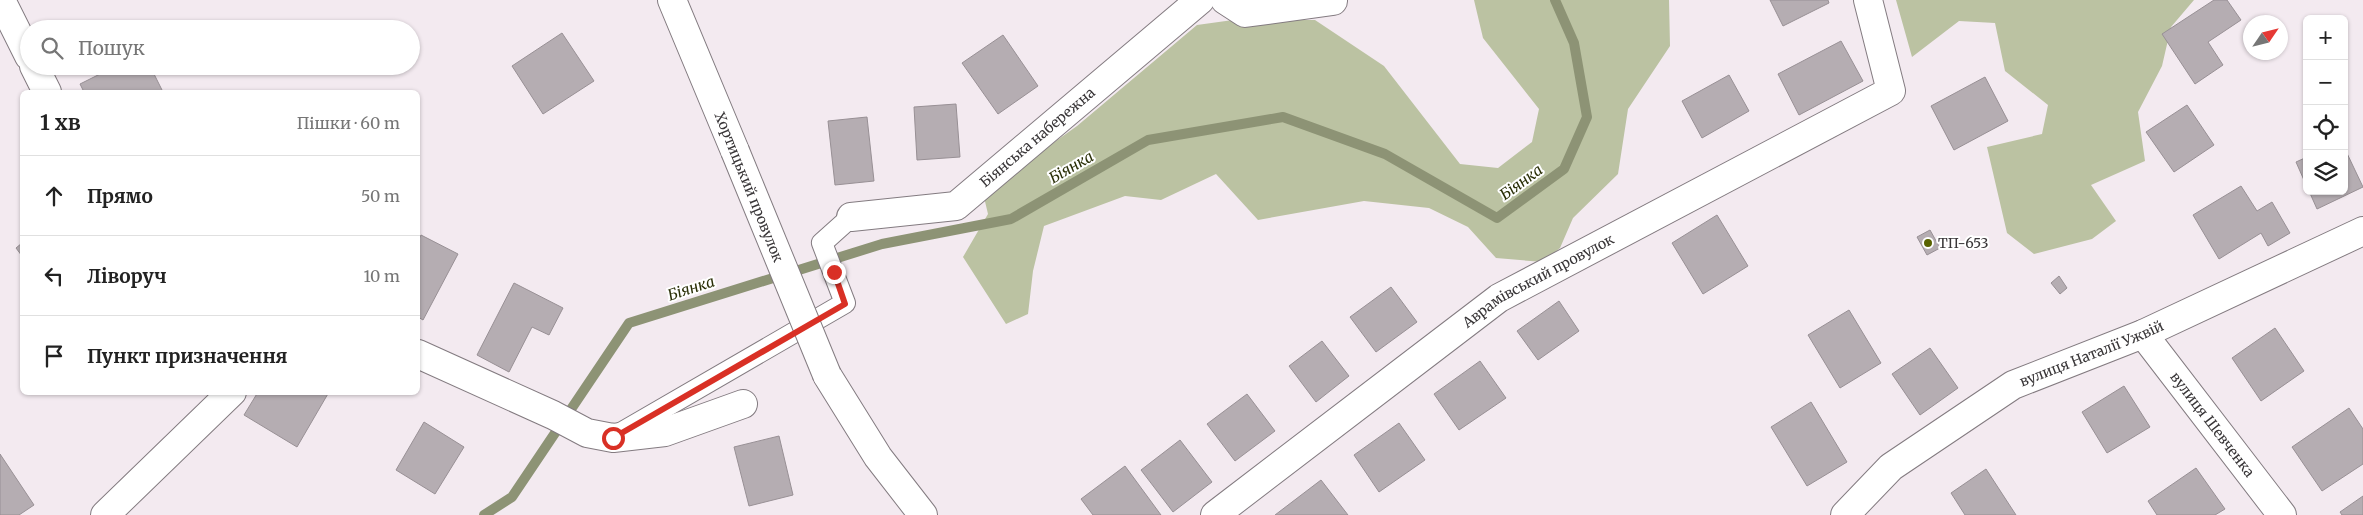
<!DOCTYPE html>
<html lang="uk">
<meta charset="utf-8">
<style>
:root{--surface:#fff;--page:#f6f6f6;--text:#222;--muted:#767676;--line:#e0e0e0}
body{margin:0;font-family:Merriweather,serif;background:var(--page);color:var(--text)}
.controls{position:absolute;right:15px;top:15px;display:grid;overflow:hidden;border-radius:8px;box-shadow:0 1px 4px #0004}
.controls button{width:45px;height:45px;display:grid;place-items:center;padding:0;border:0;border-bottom:1px solid var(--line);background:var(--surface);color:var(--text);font:25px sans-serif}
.compass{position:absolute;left:2243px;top:15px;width:45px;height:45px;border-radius:50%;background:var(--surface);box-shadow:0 1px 4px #0004;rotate:55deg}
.stop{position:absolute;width:15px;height:15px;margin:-11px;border:4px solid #d93025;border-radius:50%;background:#fff}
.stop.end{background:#d93025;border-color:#fff;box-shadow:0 1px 5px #0008}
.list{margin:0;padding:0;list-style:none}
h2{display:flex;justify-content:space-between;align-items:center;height:65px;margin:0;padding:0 20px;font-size:21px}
h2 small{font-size:16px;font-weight:400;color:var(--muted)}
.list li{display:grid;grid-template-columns:32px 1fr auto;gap:15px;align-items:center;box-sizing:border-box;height:80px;padding:0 20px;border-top:1px solid var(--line)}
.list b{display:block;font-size:19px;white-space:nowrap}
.list em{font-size:16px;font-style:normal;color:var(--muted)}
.icon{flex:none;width:28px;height:28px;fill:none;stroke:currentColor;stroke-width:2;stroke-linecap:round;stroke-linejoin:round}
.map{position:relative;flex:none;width:2363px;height:515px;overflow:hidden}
.search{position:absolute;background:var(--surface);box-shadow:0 1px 4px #0004;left:20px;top:20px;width:400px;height:55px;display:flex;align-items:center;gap:12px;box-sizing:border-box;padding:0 18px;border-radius:28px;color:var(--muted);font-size:19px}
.panel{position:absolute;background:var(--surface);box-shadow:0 1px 4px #0004;left:20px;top:90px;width:400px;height:305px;border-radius:8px}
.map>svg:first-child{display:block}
.forest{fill:#bbc2a2}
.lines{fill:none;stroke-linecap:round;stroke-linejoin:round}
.stream{stroke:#8d9375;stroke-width:10}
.building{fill:#b5adb2;stroke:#989095}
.service-casing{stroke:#837b80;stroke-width:22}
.minor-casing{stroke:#837b80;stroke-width:30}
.tertiary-casing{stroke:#837b80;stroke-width:30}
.service{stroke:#fff;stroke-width:20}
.minor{stroke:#fff;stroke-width:28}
.tertiary{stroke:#fff;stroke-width:28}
.tertiary-bridge-casing{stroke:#837b80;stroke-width:30;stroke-linecap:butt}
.tertiary-bridge{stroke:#fff;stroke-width:28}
.route{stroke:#d93025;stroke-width:6}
.poi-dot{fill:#586200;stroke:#fff;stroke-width:2}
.labels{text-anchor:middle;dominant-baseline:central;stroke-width:4;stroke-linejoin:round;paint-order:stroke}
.street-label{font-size:14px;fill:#393638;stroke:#fff}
.poi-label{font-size:14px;fill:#393638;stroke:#fff;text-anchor:start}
.water-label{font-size:15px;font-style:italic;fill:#2a2f07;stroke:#fff}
</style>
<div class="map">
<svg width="2363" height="515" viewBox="0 0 2363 515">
<rect width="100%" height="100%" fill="#f3eaf0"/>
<path class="forest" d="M1474,0H1669L1670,46L1628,109L1618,174L1573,218L1560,248L1543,262L1496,258L1468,227L1429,208L1364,201L1258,220L1216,174L1161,200L1125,196L1044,226L1033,271L1028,314L1006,324L963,257L988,214L983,193L1077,126L1197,25L1233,20H1315L1384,66L1460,164L1498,168L1532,142L1539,109L1483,38Z
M1896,0H2194L2171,27L2162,66L2138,112L2145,161L2091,185L2116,221L2092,239L2034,254L2007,233L1987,147L2042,134L2048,105L2005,71L1995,23L1959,21L1912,57Z"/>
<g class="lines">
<path class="stream" d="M484,515L512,497L629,323L882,244L1011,219L1148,140L1283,117L1385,154L1497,218L1564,169L1587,117L1574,43L1555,0"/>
</g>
<path class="building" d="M1770,0H1828L1829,3L1783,26Z
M2214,0H2227L2241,20L2208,42L2223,65L2195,84L2162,34Z
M562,33L594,81L543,114L512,66Z
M1003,35L1038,86L998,114L962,63Z
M1841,41L1863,81L1799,115L1778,74Z
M116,66H150L163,92H84L80,84Z
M1729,75L1749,111L1702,138L1682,101Z
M1985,77L2008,121L1954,150L1931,106Z
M956,104L960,157L917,160L914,107Z
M2187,105L2214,145L2174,172L2146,132Z
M867,117L874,181L835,185L828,121Z
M2344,147L2363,187L2317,209L2309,191H2344Z
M2307,157V187L2296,162Z
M2241,186L2257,211L2272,202L2290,233L2268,246L2261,233L2219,259L2193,215Z
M1717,215L1748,266L1703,294L1672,243Z
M1930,230L1940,248L1927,255L1917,237Z
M421,235L458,254L423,320L418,317V241Z
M22,243V256L16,248Z
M2059,276L2067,288L2060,294L2051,283Z
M514,283L563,308L549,335L532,327L509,372L477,355Z
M1391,287L1417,322L1376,352L1350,317Z
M1559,301L1579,331L1538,360L1517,331Z
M1849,310L1881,363L1840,388L1808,335Z
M2275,328L2304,371L2261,401L2232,358Z
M1322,341L1349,376L1316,402L1289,366Z
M1930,348L1958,388L1920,415L1892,374Z
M1480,361L1506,398L1459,430L1434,394Z
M2124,386L2150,427L2107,453L2082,412Z
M258,392H329L297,447L244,415Z
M1247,394L1275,431L1235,461L1207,424Z
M1811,402L1847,462L1807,486L1771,427Z
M2349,408L2363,429V464L2322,491L2292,447Z
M424,422L464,447L435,494L396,470Z
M1399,423L1425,460L1379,492L1354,455Z
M779,436L793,495L749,506L734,447Z
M1180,440L1212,482L1173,512L1141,470Z
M0,454L34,505L19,515H0Z
M1125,466L1161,515H1093L1081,499Z
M2196,468L2225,509L2215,515H2157L2148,501Z
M1986,469L2016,515H1965L1951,493Z
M1321,480L1348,515H1275Z
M2363,496V515H2342L2340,512Z"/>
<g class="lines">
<defs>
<path id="service" d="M619,434L845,303L822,243L851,217"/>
<g id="minor">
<path d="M1,0L29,56"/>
<path d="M1225,0L1245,13L1333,1"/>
<path d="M34,66L47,92"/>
<path id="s1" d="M851,217L956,206L1200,0"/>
<path id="s2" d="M2143,334L2282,515"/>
<path d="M418,354L553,415L587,433L613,438L665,432L743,404"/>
<path d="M105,515L232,392"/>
<path id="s3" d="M1215,515L1499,298L1891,91L1868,0"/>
<path id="s4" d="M1845,515L1891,467L2013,385L2143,334L2363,231"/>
</g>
<path id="tertiary" d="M672,0L735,151
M827,375L878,457L923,515"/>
</defs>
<use href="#service" class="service-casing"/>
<use href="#minor" class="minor-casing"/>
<use href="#tertiary" class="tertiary-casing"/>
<use href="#service" class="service"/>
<use href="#minor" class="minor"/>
<use href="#tertiary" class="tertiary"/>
<defs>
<path id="tertiary-bridge" d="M735,151L827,375"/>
</defs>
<use href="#tertiary-bridge" class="tertiary-bridge-casing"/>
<use href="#tertiary-bridge" class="tertiary-bridge"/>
</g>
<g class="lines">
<path class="route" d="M613,438L845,304L834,272"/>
</g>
<circle class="poi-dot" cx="1928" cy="243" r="5"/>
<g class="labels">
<g class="street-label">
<text stroke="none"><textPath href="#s1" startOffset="212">Біянська набережна</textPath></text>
<text transform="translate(749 187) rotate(68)">Хортицький провулок</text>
<text stroke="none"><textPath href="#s3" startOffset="400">Аврамівський провулок</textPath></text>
<text stroke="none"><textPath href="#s4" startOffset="298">вулиця Наталії Ужвій</textPath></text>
<text stroke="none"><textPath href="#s2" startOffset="114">вулиця Шевченка</textPath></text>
</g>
<g class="poi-label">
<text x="1938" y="243">ТП-653</text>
</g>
<g class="water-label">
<text transform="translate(1071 167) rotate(-30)">Біянка</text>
<text transform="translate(1521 182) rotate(-36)">Біянка</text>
<text transform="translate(691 288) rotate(-18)">Біянка</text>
</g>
</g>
</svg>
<div class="controls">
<button>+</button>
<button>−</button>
<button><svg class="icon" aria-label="locate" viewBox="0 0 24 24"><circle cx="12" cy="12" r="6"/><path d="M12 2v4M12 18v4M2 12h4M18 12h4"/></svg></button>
<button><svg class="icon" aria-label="layers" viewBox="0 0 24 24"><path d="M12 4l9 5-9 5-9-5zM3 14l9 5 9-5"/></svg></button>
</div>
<svg class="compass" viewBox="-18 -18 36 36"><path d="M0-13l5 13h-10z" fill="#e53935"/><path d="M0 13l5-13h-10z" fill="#767676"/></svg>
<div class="stop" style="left:613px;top:438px"></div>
<div class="stop end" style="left:834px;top:272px"></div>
<div class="search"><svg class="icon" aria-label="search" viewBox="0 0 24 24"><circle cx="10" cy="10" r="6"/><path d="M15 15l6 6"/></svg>Пошук</div>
<section class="panel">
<h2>1 хв<small>Пішки · 60 m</small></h2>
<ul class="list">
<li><svg class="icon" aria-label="ahead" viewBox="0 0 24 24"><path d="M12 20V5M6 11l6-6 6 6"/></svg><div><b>Прямо</b></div><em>50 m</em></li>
<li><svg class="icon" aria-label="left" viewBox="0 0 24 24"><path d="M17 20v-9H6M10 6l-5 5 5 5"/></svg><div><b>Ліворуч</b></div><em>10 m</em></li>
<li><svg class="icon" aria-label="arrive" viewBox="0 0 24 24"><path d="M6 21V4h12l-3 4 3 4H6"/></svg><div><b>Пункт призначення</b></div></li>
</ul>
</section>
</div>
